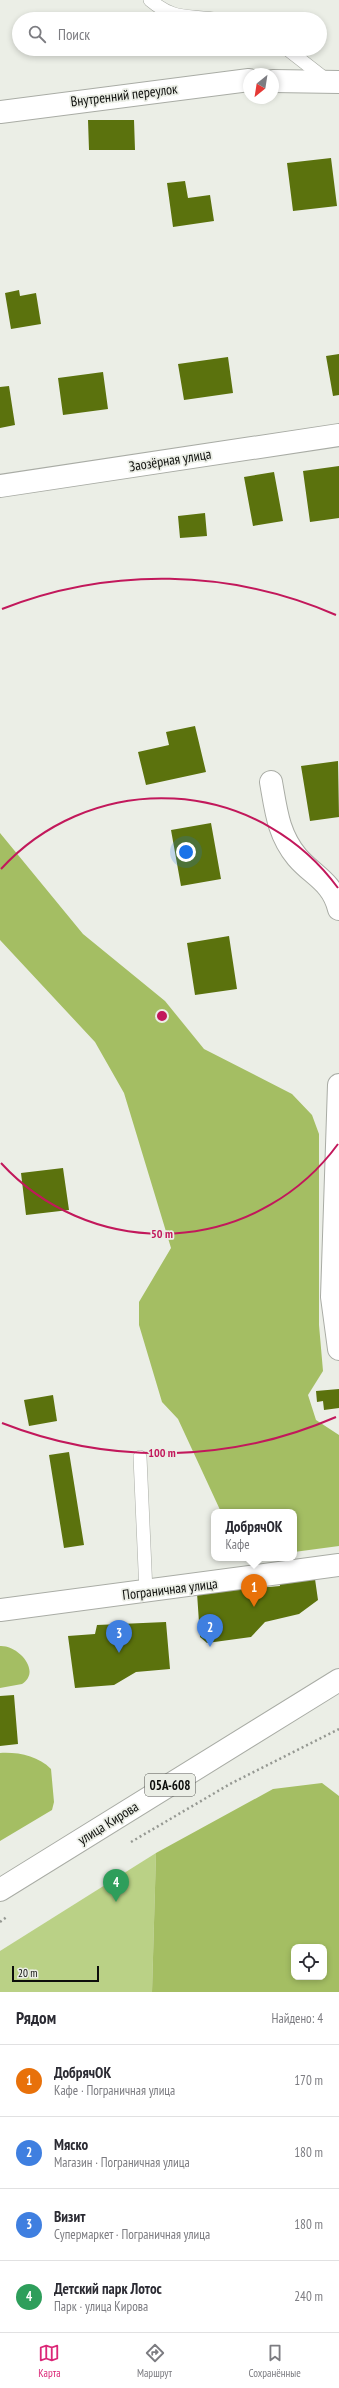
<!DOCTYPE html>
<html lang="ru">
<meta charset="utf-8">
<style>
:root{--surface:#fff;--page:#f7f7f7;--text:#2b2b33;--muted:#7c7c81;--line:#e1e1e2;--accent:#db2777}
body{margin:0;font-family:"PT Sans Narrow",sans-serif;background:var(--page);color:var(--text)}
.controls{position:absolute;right:12px;bottom:12px;display:grid;overflow:hidden;border-radius:8px;box-shadow:0 2px 6px #0003}
.controls button{width:36px;height:36px;display:grid;place-items:center;padding:0;border:0;border-bottom:1px solid var(--line);background:var(--surface);color:var(--text);font:20px sans-serif}
.compass{position:absolute;left:243px;top:68px;width:36px;height:36px;border-radius:50%;background:var(--surface);box-shadow:0 2px 6px #0003;rotate:210deg}
.scale{position:absolute;left:12px;bottom:10px;width:87px;box-sizing:border-box;padding-left:4px;border:2px solid #0d0e0c;border-top:0;font-size:11px;line-height:14px;white-space:nowrap;color:#0d0e0c;-webkit-text-stroke:3px #ebeee6;paint-order:stroke}
.you{position:absolute;left:186px;top:852px;width:14px;height:14px;margin:-10px;border:3px solid #fff;border-radius:50%;background:#1a73e8;box-shadow:0 0 0 6px #1a73e833}
.badge{display:grid;place-items:center;width:26px;height:26px;border-radius:50%;background:var(--accent);color:#fff;font-size:13px;font-weight:700}
.pin{position:absolute;translate:-50% -33px;filter:drop-shadow(0 1px 2px #0008)}
.pin::after{content:'';position:absolute;top:21px;width:14px;height:12px;background:inherit;clip-path:polygon(0 0,100% 0,50% 100%)}
.popup{position:absolute;left:211px;top:1509px;width:86px;height:52px;box-sizing:border-box;display:grid;place-content:center;border-radius:8px;background:var(--surface);filter:drop-shadow(0 1px 3px #0005);font-size:13px;white-space:nowrap;color:var(--muted)}
.popup b{font-size:15px;color:var(--text)}
.popup::after{content:'';position:absolute;left:50%;top:100%;margin-left:-8px;border:8px solid transparent;border-top-color:var(--surface)}
.list{margin:0;padding:0;list-style:none}
h2{display:flex;justify-content:space-between;align-items:center;height:52px;margin:0;padding:0 16px;font-size:17px}
h2 small{font-size:13px;font-weight:400;color:var(--muted)}
.list li{display:grid;grid-template-columns:26px 1fr auto;gap:12px;align-items:center;box-sizing:border-box;height:72px;padding:0 16px;border-top:1px solid var(--line)}
.list b{display:block;font-size:15px;white-space:nowrap}
.list p{margin:0;font-size:13px;white-space:nowrap;color:var(--muted)}
.list em{font-size:13px;font-style:normal;color:var(--muted)}
.icon{flex:none;width:22px;height:22px;fill:none;stroke:currentColor;stroke-width:2;stroke-linecap:round;stroke-linejoin:round}
.map{position:relative;flex:none;width:339px;height:1992px;overflow:hidden}
.search{position:absolute;background:var(--surface);box-shadow:0 2px 6px #0003;left:12px;right:12px;top:12px;height:44px;display:flex;align-items:center;gap:10px;box-sizing:border-box;padding:0 14px;border-radius:22px;color:var(--muted);font-size:15px}
.sheet{height:340px;background:var(--surface)}
nav{display:flex;justify-content:space-around;align-items:center;box-sizing:border-box;height:56px;border-top:1px solid var(--line);background:var(--surface);font-size:11px;color:var(--muted)}
nav a{display:grid;justify-items:center;gap:2px}
nav .on{color:var(--accent)}
.map>svg:first-child{display:block}
.green{fill:#bad186}
.forest{fill:#a4be63;fill-rule:evenodd}
.building{fill:#5b720d}
.lines{fill:none;stroke-linecap:round;stroke-linejoin:round}
.service-casing{stroke:#a9aca5;stroke-width:14}
.minor-casing{stroke:#a9aca5;stroke-width:24}
.primary-casing{stroke:#a9aca5;stroke-width:24}
.path{stroke:#959892;stroke-width:2.5;stroke-dasharray:2 3;stroke-linecap:butt}
.service{stroke:#fff;stroke-width:13}
.minor{stroke:#fff;stroke-width:22}
.primary{stroke:#fff;stroke-width:22}
.ring{fill:none;stroke:#c2185b;stroke-width:2}
.labels{text-anchor:middle;dominant-baseline:central;stroke-width:3.5;stroke-linejoin:round;paint-order:stroke}
.shield{fill:#ebeee6;stroke:#50514d;stroke-width:1}
.shield-label{font-size:13px;font-weight:bold;fill:#0d0e0c}
.street-label{font-size:14px;fill:#0d0e0c;stroke:#ebeee6}
.centre{fill:#c2185b;stroke:#ebeee6;stroke-width:2}
.ring-label{font-size:12px;text-anchor:middle;font-weight:bold;fill:#c2185b;stroke:#ebeee6;stroke-width:3.5;stroke-linejoin:round;paint-order:stroke}
</style>
<div class="map">
<svg width="339" height="1992" viewBox="0 0 339 1992">
<rect width="100%" height="100%" fill="#ebeee6"/>
<path class="green" d="M156,1853L152,1992H0V1951Z"/>
<path class="forest" d="M0,833L83,934L165,1001L204,1049L292,1094L312,1115L319,1134V1325L323,1371L308,1395L316,1420L339,1435V1546L294,1552V1512H221L178,1419L162,1402L139,1325V1302L171,1248L124,1093L95,1042L0,940Z
M0,1646C18,1645 42,1671 22,1684L0,1688Z
M0,1753C19,1752 38,1756 51,1769L54,1802L52,1810L0,1841Z
M322,1783L339,1796V1992H152L156,1853L273,1789ZM294,1947H324V1977H294Z"/>
<path class="building" d="M88,120H134L135,150H89Z
M331,158L337,206L293,211L287,163Z
M185,181L188,198L210,195L214,221L173,227L167,183Z
M19,290L20,296L36,293L41,324L11,329L5,293Z
M339,354V395L333,396L326,356Z
M228,357L233,393L184,400L178,364Z
M103,372L108,409L63,415L58,378Z
M9,386L15,425L0,428V387Z
M339,466V518L310,522L303,471Z
M274,472L283,521L253,526L244,477Z
M205,513L207,536L180,538L178,516Z
M195,726L206,772L146,785L138,752L169,745L166,732Z
M338,761L339,817L310,821L301,766Z
M211,823L221,879L181,886L171,830Z
M229,936L237,989L195,995L187,943Z
M63,1168L69,1210L26,1215L21,1173Z
M339,1389V1408L324,1410L323,1401L317,1402L316,1391Z
M53,1395L57,1421L29,1426L24,1400Z
M69,1452L84,1545L64,1548L49,1455Z
M314,1572L318,1600L299,1614L265,1622L251,1637L207,1643L200,1637L197,1593L280,1586L279,1577Z
M166,1622L170,1669L136,1672L114,1685L75,1688L68,1636L95,1634L97,1625Z
M14,1695L18,1744L0,1746V1696Z"/>
<g class="lines">
<defs>
<path id="service" d="M150,0C174,20 185,15 213,19
M287,49L328,81
M140,1457L146,1592"/>
<path id="minor" d="M273,81L339,82
M0,112L249,80
M0,486L339,435
M271,782C276,810 278,834 297,857C313,876 332,881 339,909
M339,1085L332,1297L339,1349
M0,1610L339,1565"/>
<path id="primary" d="M0,1890L339,1680"/>
</defs>
<use href="#service" class="service-casing"/>
<use href="#minor" class="minor-casing"/>
<use href="#primary" class="primary-casing"/>
<path class="path" d="M131,1842L230,1784L339,1729
M0,1922L8,1916"/>
<use href="#service" class="service"/>
<use href="#minor" class="minor"/>
<use href="#primary" class="primary"/>
</g>
<g class="ring">
<path d="M338 1144A218 218 0 0 1 1 1163M1 869A218 218 0 0 1 338 888"/>
<path d="M336 1417A437 437 0 0 1 2 1423M2 609A437 437 0 0 1 336 615"/>
</g>
<g class="labels">
<rect class="shield" x="145" y="1774" width="50" height="22" rx="3"/>
<g class="shield-label">
<text x="170" y="1785">05А-608</text>
</g>
<g class="street-label">
<text transform="translate(124 95) rotate(-7)">Внутренний переулок</text>
<text transform="translate(170 460) rotate(-9)">Заозёрная улица</text>
<text transform="translate(170 1589) rotate(-7)">Пограничная улица</text>
<text transform="translate(108 1823) rotate(-32)">улица Кирова</text>
</g>
</g>
<circle cx="162" cy="1016" r="6" class="centre"/>
<g class="ring-label">
<text x="162" y="1238">50 m</text>
<text x="162" y="1457">100 m</text>
</g>
</svg>
<div class="controls">
<button><svg class="icon" aria-label="locate" viewBox="0 0 24 24"><circle cx="12" cy="12" r="6"/><path d="M12 2v4M12 18v4M2 12h4M18 12h4"/></svg></button>
</div>
<svg class="compass" viewBox="-18 -18 36 36"><path d="M0-13l5 13h-10z" fill="#e53935"/><path d="M0 13l5-13h-10z" fill="#7c7c81"/></svg>
<div class="scale">20 m</div>
<div class="you"></div>
<div class="pin badge" style="left:254px;top:1607px;background:#e8710a">1</div>
<div class="popup"><b>ДобрячОК</b>Кафе</div>
<div class="pin badge" style="left:210px;top:1647px;background:#3f7fe0">2</div>
<div class="pin badge" style="left:119px;top:1653px;background:#3f7fe0">3</div>
<div class="pin badge" style="left:116px;top:1902px;background:#2e9e5b">4</div>
<div class="search"><svg class="icon" aria-label="search" viewBox="0 0 24 24"><circle cx="10" cy="10" r="6"/><path d="M15 15l6 6"/></svg>Поиск</div>
</div>
<section class="sheet">
<h2>Рядом<small>Найдено: 4</small></h2>
<ul class="list">
<li><span class="badge" style="background:#e8710a">1</span><div><b>ДобрячОК</b><p>Кафе · Пограничная улица</p></div><em>170 m</em></li>
<li><span class="badge" style="background:#3f7fe0">2</span><div><b>Мяско</b><p>Магазин · Пограничная улица</p></div><em>180 m</em></li>
<li><span class="badge" style="background:#3f7fe0">3</span><div><b>Визит</b><p>Супермаркет · Пограничная улица</p></div><em>180 m</em></li>
<li><span class="badge" style="background:#2e9e5b">4</span><div><b>Детский парк Лотос</b><p>Парк · улица Кирова</p></div><em>240 m</em></li>
</ul>
</section>
<nav>
<a class="on"><svg class="icon" aria-label="map" viewBox="0 0 24 24"><path d="M3 6l6-2 6 2 6-2v14l-6 2-6-2-6 2zM9 4v14M15 6v14"/></svg>Карта</a>
<a><svg class="icon" aria-label="directions" viewBox="0 0 24 24"><path d="M12 3l9 9-9 9-9-9zM9 14v-3h6M13 9l2 2-2 2"/></svg>Маршрут</a>
<a><svg class="icon" aria-label="saved" viewBox="0 0 24 24"><path d="M7 4h10v16l-5-4-5 4z"/></svg>Сохранённые</a>
</nav>
